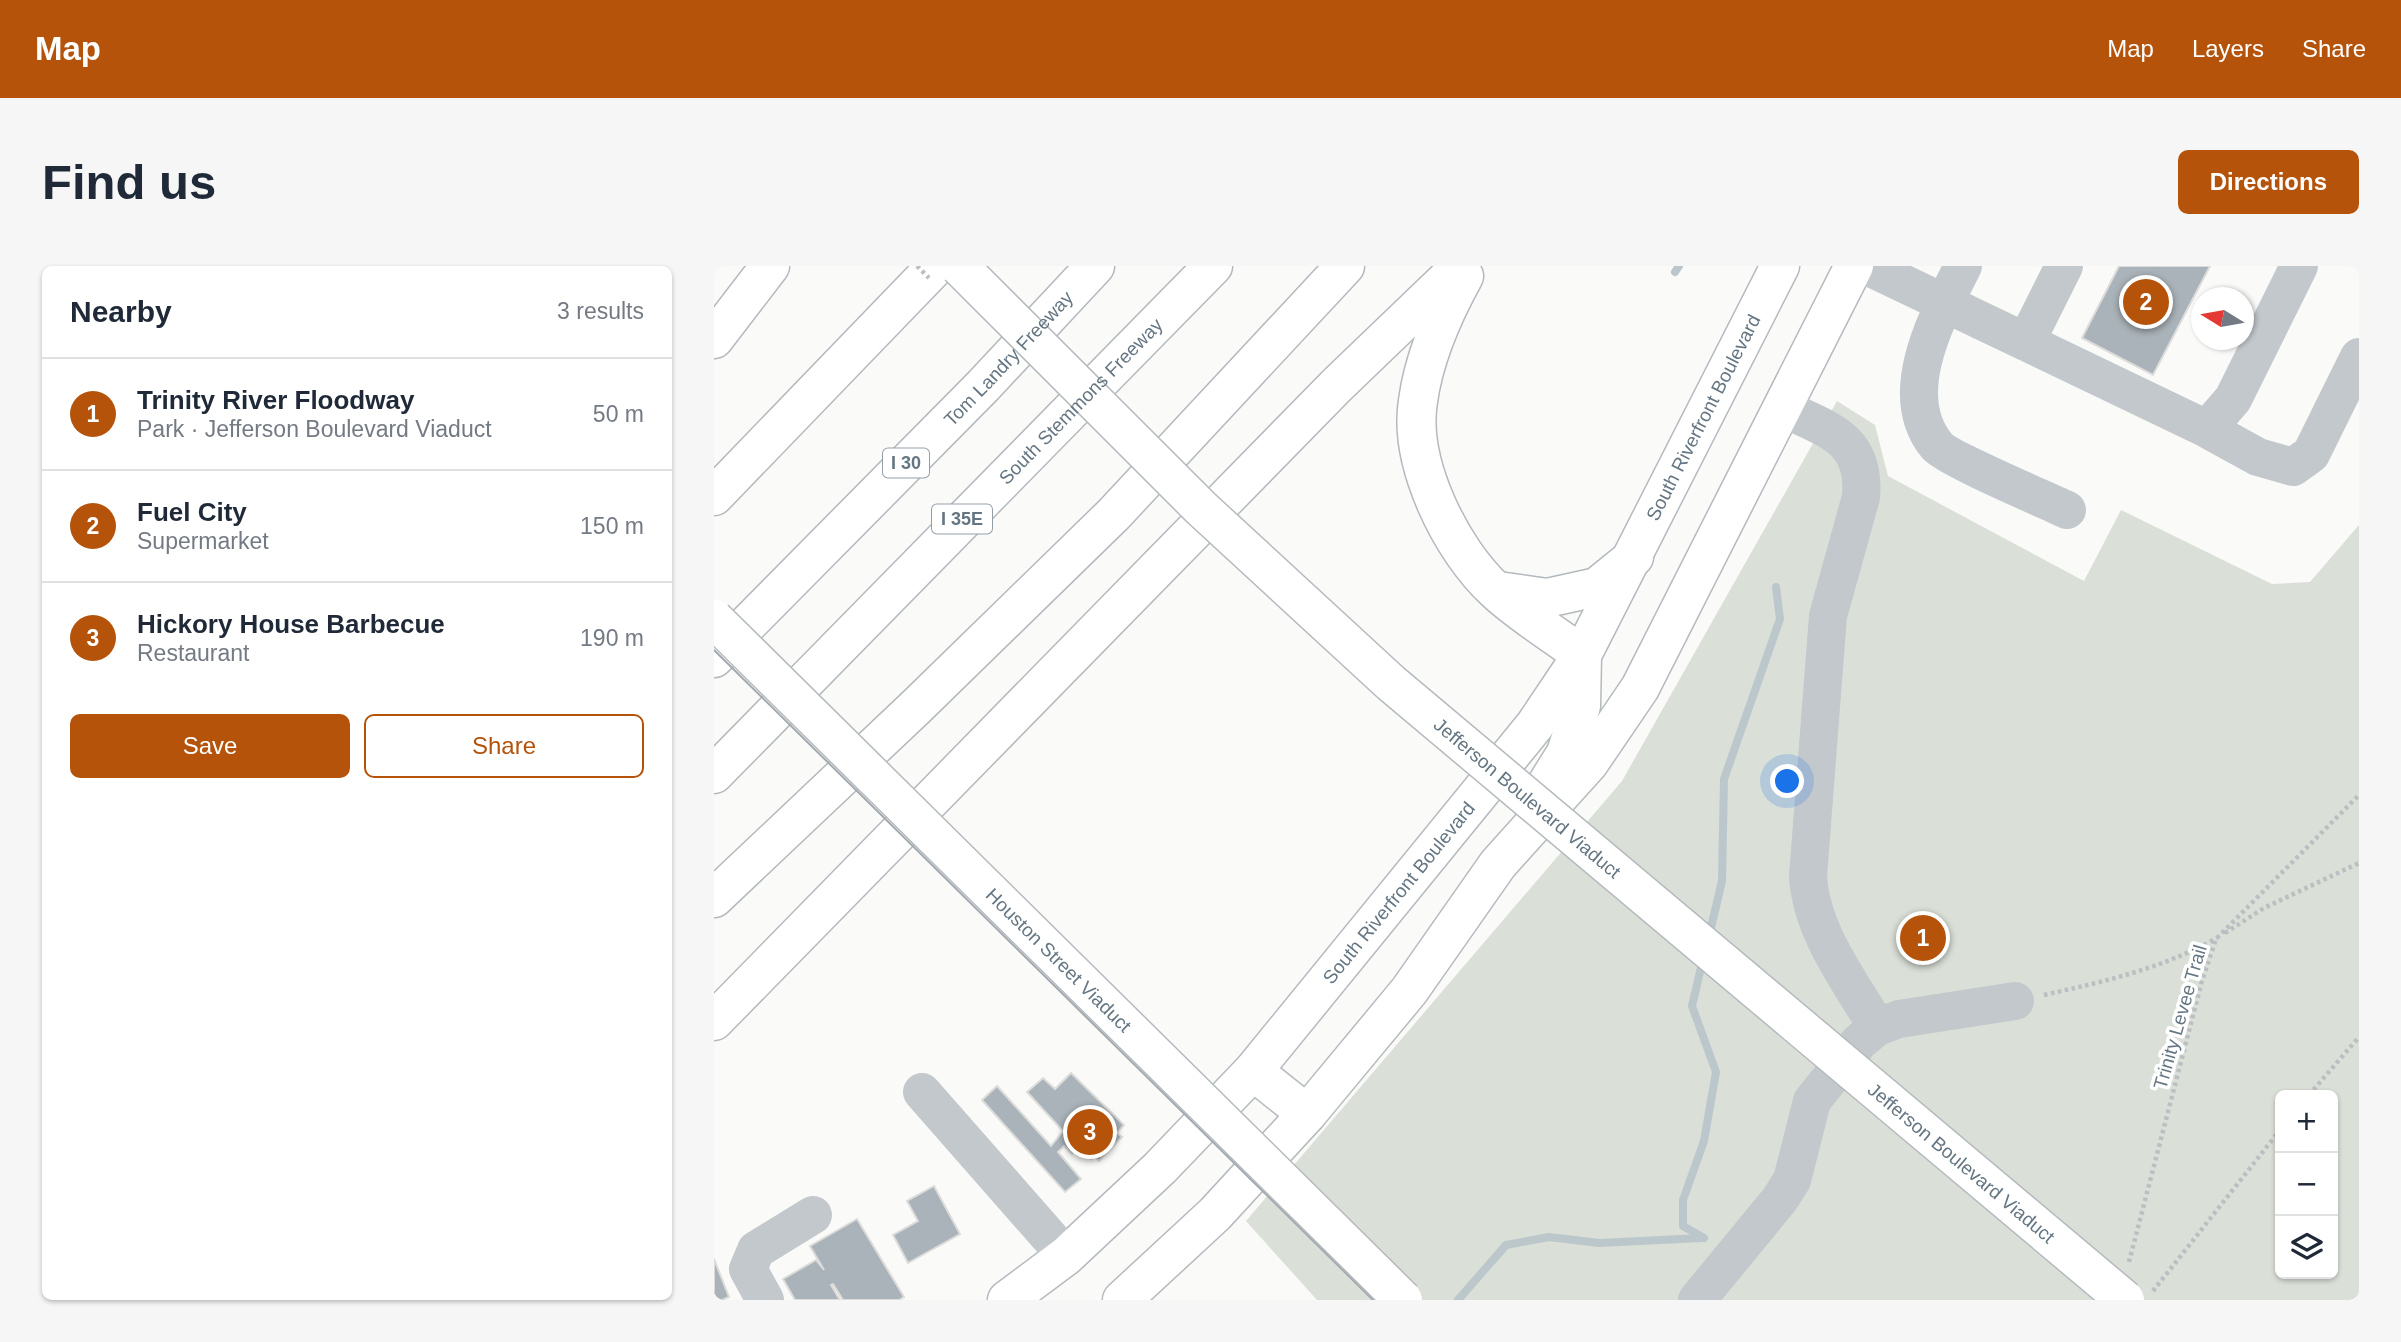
<!DOCTYPE html>
<meta charset="utf-8">
<style>
:root{--surface:#fff;--page:#f6f6f7;--text:#1f2937;--muted:#747a83;--line:#e0e1e3;--accent:#b45309}
body{margin:0;font-family:Helvetica,sans-serif;background:var(--page);color:var(--text)}
.controls{position:absolute;right:21px;bottom:21px;display:grid;overflow:hidden;border-radius:10px;box-shadow:0 2px 5px #0004}
.controls button{width:63px;height:63px;display:grid;place-items:center;padding:0;border:0;border-bottom:2px solid var(--line);background:var(--surface);color:var(--text);font:35px sans-serif}
.compass{position:absolute;left:1477px;top:21px;width:63px;height:63px;border-radius:50%;background:var(--surface);box-shadow:0 2px 5px #0004;rotate:281deg}
.you{position:absolute;left:1074px;top:516px;width:24px;height:24px;margin:-18px;border:5px solid #fff;border-radius:50%;background:#1a73e8;box-shadow:0 0 0 10px #1a73e833}
.badge{display:grid;place-items:center;width:46px;height:46px;border-radius:50%;background:var(--accent);color:#fff;font-size:23px;font-weight:700}
.pin{position:absolute;translate:-50% -50%;border:4px solid #fff;box-shadow:0 2px 7px #0006}
.list{margin:0;padding:0;list-style:none}
h2{display:flex;justify-content:space-between;align-items:center;height:91px;margin:0;padding:0 28px;font-size:30px}
h2 small{font-size:23px;font-weight:400;color:var(--muted)}
.list li{display:grid;grid-template-columns:46px 1fr auto;gap:21px;align-items:center;box-sizing:border-box;height:112px;padding:0 28px;border-top:2px solid var(--line)}
.list b{display:block;font-size:26px;white-space:nowrap}
.list p{margin:0;font-size:23px;white-space:nowrap;color:var(--muted)}
.list em{font-size:23px;font-style:normal;color:var(--muted)}
.actions{display:flex;gap:14px;padding:21px 28px}
.actions a{flex:1;padding:16px 0;border:2px solid var(--accent);border-radius:10px;text-align:center;font-size:24px;color:var(--accent)}
.actions .main{background:var(--accent);color:#fff}
.icon{flex:none;width:38px;height:38px;fill:none;stroke:currentColor;stroke-width:2;stroke-linecap:round;stroke-linejoin:round}
.map{position:relative;flex:none;width:1645px;height:1034px;overflow:hidden;border-radius:10px}
header{display:flex;align-items:center;gap:42px;box-sizing:border-box;height:98px;padding:0 35px;background:var(--accent);color:#fff}
header strong{font-size:33px}
nav{display:flex;gap:38px;margin-inline-start:auto;font-size:24px}
.intro{display:flex;align-items:center;justify-content:space-between;box-sizing:border-box;height:168px;padding:0 42px}
h1{margin:0;font-size:49px}
.button{padding:18px 32px;border-radius:10px;background:var(--accent);color:#fff;font-size:24px;font-weight:700}
main{display:flex;gap:42px;padding:0 42px}
aside{flex:1;background:var(--surface);border-radius:10px;box-shadow:0 2px 5px #0004}
.map>svg:first-child{display:block}
.green{fill:#dadfd7;fill-rule:evenodd}
.lines{fill:none;stroke-linecap:round;stroke-linejoin:round}
.stream{stroke:#bbc7cb;stroke-width:8}
.building{fill:#aab3b9;stroke:#dcdcda;stroke-width:2}
.major-casing{stroke:#b5babe;stroke-width:41}
.highway-casing{stroke:#b4b9bd;stroke-width:41}
.path{stroke:#bbbfc2;stroke-width:4.5;stroke-dasharray:3.5 3.5;stroke-linecap:butt}
.minor{stroke:#c3c8cc;stroke-width:38}
.major{stroke:#fff;stroke-width:38}
.highway{stroke:#fff;stroke-width:38}
.tram{stroke:#a2aab0;stroke-width:2}
.major-bridge-casing{stroke:#b5babe;stroke-width:41;stroke-linecap:butt}
.path-bridge{stroke:#bbbfc2;stroke-width:4.5;stroke-dasharray:3.5 3.5;stroke-linecap:butt}
.major-bridge{stroke:#fff;stroke-width:38}
.labels{text-anchor:middle;dominant-baseline:central;stroke-width:7;stroke-linejoin:round;paint-order:stroke}
.shield{fill:#fff;stroke:#939fa8;stroke-width:2}
.shield-label{font-size:18px;font-weight:bold;fill:#657683}
.street-label{font-size:19px;fill:#657683;stroke:#fff}
</style>
<header>
<strong>Map</strong>
<nav><a>Map</a><a>Layers</a><a>Share</a></nav>
</header>
<div class="intro"><h1>Find us</h1><a class="button">Directions</a></div>
<main>
<aside>
<h2>Nearby<small>3 results</small></h2>
<ul class="list">
<li><span class="badge">1</span><div><b>Trinity River Floodway</b><p>Park · Jefferson Boulevard Viaduct</p></div><em>50 m</em></li>
<li><span class="badge">2</span><div><b>Fuel City</b><p>Supermarket</p></div><em>150 m</em></li>
<li><span class="badge">3</span><div><b>Hickory House Barbecue</b><p>Restaurant</p></div><em>190 m</em></li>
</ul>
<div class="actions"><a class="main">Save</a><a>Share</a></div>
</aside>
<div class="map">
<svg width="1645" height="1034" viewBox="0 0 1645 1034">
<rect width="100%" height="100%" fill="#fafaf8"/>
<path class="green" d="M1123,135L1161,159L1174,210L1370,315L1407,244L1558,318L1596,316L1645,259V1034H603L532,955L908,515ZM1566,829H1619V1008H1566Z"/>
<g class="lines">
<path class="stream" d="M961,6L965,0
M995,670L1008,615L1010,513L1066,353L1062,321
M989,693L978,740L1002,806L990,875L969,934V960L990,972
M744,1034L792,979L835,971L885,977L988,972"/>
</g>
<path class="building" d="M1405,0H1496L1439,109L1368,72Z
M357,807L410,859L403,867L408,871L385,895L380,890L377,893L365,881L358,888L350,880L344,886L367,913L351,926L268,834L283,820L337,880L349,865L313,826L329,812L341,823Z
M220,920L246,968L194,997L179,969L204,955L193,935Z
M143,953L190,1031L185,1034H129L119,1018L117,1019L126,1034H81L69,1013L102,994L110,1004L96,980Z
M0,993L15,1031L8,1034H0Z"/>
<g class="lines">
<defs>
<g id="major">
<path d="M829,524L852,487L867,440L868,389"/>
<path d="M539,805L593,848"/>
<path id="s1" d="M293,1034L352,990L446,902L539,805L821,459L868,389L1066,0"/>
<path d="M408,1034L501,948L593,848L695,725L784,598L875,497L926,422L1140,0"/>
</g>
<g id="highway">
<path d="M750,10C729,48 710,91 704,135C694,197 737,284 782,325C808,349 840,368 868,389"/>
<path d="M0,73L56,0"/>
<path d="M0,230L222,0"/>
<path d="M784,325L833,332L883,321L920,291"/>
<path id="s2" d="M0,392L269,120L381,0"/>
<path id="s3" d="M0,508L499,0"/>
<path d="M0,632L202,441L400,248L631,0"/>
<path d="M0,755L623,119L747,0"/>
</g>
</defs>
<use href="#major" class="major-casing"/>
<use href="#highway" class="highway-casing"/>
<path class="path" d="M1511,667L1550,642L1645,597
M1330,729C1392,715 1447,703 1503,672
M1595,829L1645,771
M1415,996L1488,715L1502,673L1645,529
M1439,1025L1566,864"/>
<path class="minor" d="M1153,0L1312,76L1350,0
M1249,0C1224,50 1180,128 1223,180C1233,192 1332,234 1353,244
M1312,76L1493,163L1519,133L1585,0
M1069,142C1114,164 1152,172 1147,231L1114,350L1094,610C1097,665 1135,714 1163,761
M1493,163L1544,191L1579,201L1597,188L1645,91
M208,826L352,990
M51,1034L34,1003L42,984L99,949
M983,1034L1066,933L1078,914L1098,835L1145,776L1163,761L1185,753L1301,735"/>
<use href="#major" class="major"/>
<use href="#highway" class="highway"/>
<path class="tram" d="M0,384L659,1034"/>
<defs>
<g id="major-bridge">
<path id="s4" d="M245,0L487,242L677,417L1411,1034"/>
<path id="s5" d="M0,353L689,1034"/>
</g>
</defs>
<use href="#major-bridge" class="major-bridge-casing"/>
<path class="path-bridge" d="M203,0L215,12"/>
<use href="#major-bridge" class="major-bridge"/>
</g>
<g class="labels">
<g class="shield">
<rect x="169" y="182.5" width="46" height="29" rx="5"/>
<rect x="218" y="238.5" width="60" height="29" rx="5"/>
</g>
<g class="shield-label">
<text x="192" y="197">I 30</text>
<text x="248" y="253">I 35E</text>
</g>
<g class="street-label">
<text stroke="none"><textPath href="#s2" startOffset="420">Tom Landry Freeway</textPath></text>
<text stroke="none"><textPath href="#s3" startOffset="523">South Stemmons Freeway</textPath></text>
<text stroke="none"><textPath href="#s1" startOffset="1134">South Riverfront Boulevard</textPath></text>
<text stroke="none"><textPath href="#s4" startOffset="779">Jefferson Boulevard Viaduct</textPath></text>
<text stroke="none"><textPath href="#s1" startOffset="567">South Riverfront Boulevard</textPath></text>
<text stroke="none"><textPath href="#s5" startOffset="485">Houston Street Viaduct</textPath></text>
<text transform="translate(1466 751) rotate(-74)">Trinity Levee Trail</text>
<text stroke="none"><textPath href="#s4" startOffset="1346">Jefferson Boulevard Viaduct</textPath></text>
</g>
</g>
</svg>
<div class="controls">
<button>+</button>
<button>−</button>
<button><svg class="icon" aria-label="layers" viewBox="0 0 24 24"><path d="M12 4l9 5-9 5-9-5zM3 14l9 5 9-5"/></svg></button>
</div>
<svg class="compass" viewBox="-18 -18 36 36"><path d="M0-13l5 13h-10z" fill="#e53935"/><path d="M0 13l5-13h-10z" fill="#747a83"/></svg>
<div class="you"></div>
<div class="pin badge" style="left:1209px;top:672px">1</div>
<div class="pin badge" style="left:1432px;top:36px">2</div>
<div class="pin badge" style="left:376px;top:866px">3</div>
</div>
</main>
